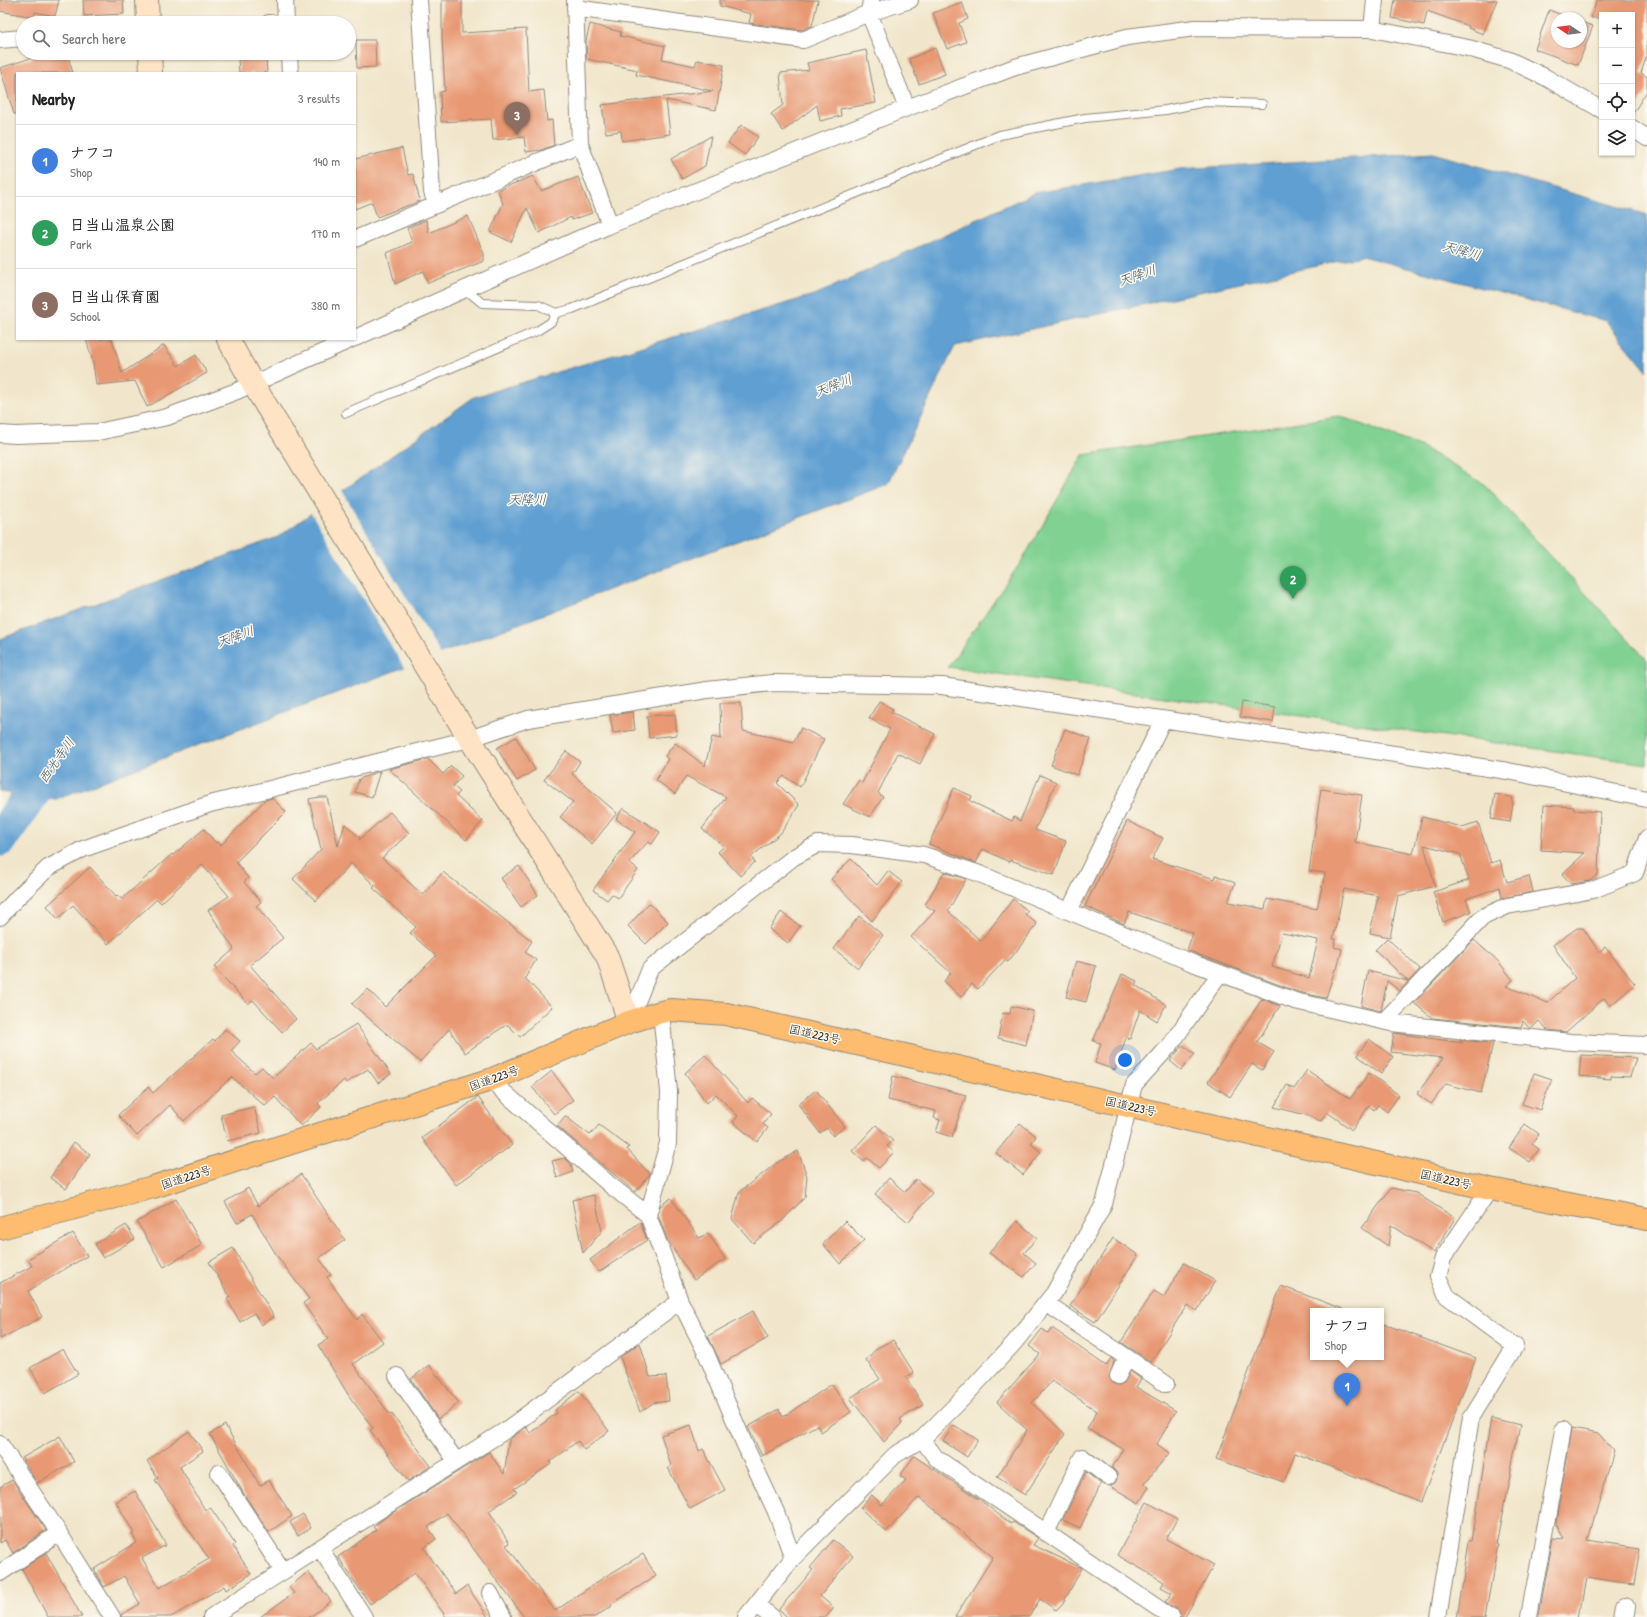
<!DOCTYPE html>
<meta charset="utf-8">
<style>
:root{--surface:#fff;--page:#f6f6f6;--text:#222;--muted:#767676;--line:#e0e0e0;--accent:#c8321e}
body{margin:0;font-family:"Patrick Hand","Klee One",sans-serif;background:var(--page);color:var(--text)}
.controls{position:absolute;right:12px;top:12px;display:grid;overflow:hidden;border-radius:0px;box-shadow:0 1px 3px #0004}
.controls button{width:36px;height:36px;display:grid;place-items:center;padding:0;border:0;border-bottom:1px solid var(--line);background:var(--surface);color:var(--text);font:20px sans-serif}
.compass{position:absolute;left:1551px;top:12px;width:36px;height:36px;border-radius:50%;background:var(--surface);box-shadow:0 1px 3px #0004;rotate:283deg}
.you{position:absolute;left:1125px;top:1060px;width:14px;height:14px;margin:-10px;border:3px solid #fff;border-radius:50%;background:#1a73e8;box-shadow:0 0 0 6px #1a73e833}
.badge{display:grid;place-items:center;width:26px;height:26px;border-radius:50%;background:var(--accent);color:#fff;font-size:13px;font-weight:700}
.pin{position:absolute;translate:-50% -33px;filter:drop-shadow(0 1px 2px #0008)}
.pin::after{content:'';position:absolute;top:21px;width:14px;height:12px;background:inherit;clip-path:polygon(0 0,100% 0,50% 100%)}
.popup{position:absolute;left:1310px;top:1308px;width:74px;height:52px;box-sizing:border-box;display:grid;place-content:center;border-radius:0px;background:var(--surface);filter:drop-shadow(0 1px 3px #0005);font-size:13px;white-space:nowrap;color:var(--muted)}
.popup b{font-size:15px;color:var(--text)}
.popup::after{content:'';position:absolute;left:50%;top:100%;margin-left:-8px;border:8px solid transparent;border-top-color:var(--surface)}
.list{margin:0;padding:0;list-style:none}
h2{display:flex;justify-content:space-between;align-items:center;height:52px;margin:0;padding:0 16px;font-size:17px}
h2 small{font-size:13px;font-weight:400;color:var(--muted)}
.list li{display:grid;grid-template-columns:26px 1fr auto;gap:12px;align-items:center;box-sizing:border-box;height:72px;padding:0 16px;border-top:1px solid var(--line)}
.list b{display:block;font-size:15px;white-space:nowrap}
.list p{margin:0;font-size:13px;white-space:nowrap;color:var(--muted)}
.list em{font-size:13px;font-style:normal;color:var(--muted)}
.icon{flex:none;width:22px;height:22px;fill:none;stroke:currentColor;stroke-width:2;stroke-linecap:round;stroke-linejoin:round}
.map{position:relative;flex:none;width:1647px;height:1617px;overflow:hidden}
.search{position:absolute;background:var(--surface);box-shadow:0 1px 3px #0004;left:16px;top:16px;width:340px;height:44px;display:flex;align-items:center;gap:10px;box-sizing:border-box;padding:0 14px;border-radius:22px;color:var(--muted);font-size:15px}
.panel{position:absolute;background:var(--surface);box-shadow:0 1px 3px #0004;left:16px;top:72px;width:340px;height:268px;border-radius:0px}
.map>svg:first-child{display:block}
.green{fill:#81d192;stroke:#567e5e}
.water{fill:#5f9fd2;stroke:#45657e}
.pier{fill:#f1e6cb}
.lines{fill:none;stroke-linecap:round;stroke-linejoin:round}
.river{stroke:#5f9fd2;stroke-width:35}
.building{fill:#e89872;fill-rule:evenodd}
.lane-casing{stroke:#8e887b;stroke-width:10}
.street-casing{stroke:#8e887b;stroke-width:18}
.secondary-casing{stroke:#8e887b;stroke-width:24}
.highway-casing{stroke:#8e887b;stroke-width:24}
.lane{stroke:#fff;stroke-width:8}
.street{stroke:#fff;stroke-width:16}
.secondary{stroke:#fee4c5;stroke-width:22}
.highway{stroke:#fdbc6f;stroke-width:22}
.labels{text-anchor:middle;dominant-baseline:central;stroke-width:3;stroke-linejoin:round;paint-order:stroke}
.street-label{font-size:12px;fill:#2b2b2b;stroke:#fbf7ec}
.water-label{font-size:13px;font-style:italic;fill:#40596e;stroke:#fbf7ec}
</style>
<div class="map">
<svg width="1647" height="1617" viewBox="0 0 1647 1617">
<rect width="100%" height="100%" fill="#fbf7ec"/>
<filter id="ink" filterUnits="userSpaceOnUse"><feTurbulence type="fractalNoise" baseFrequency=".025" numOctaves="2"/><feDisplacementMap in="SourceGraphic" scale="8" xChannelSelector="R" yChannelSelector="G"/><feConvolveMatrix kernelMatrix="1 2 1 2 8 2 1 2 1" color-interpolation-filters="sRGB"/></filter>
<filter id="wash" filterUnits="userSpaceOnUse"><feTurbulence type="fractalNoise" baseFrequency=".012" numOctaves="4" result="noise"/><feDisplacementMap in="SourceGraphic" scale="16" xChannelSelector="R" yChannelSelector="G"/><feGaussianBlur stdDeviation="0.9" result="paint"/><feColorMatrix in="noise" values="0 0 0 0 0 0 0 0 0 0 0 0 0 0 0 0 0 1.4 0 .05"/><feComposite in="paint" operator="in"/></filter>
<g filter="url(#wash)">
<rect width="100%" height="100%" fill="#f1e6cb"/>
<path class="green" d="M1339,416L1422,447L1485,485L1647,660V764L948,667L1023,559L1083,455Z"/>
<path class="water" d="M1433,153L1647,215V371L1606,321L1362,256L955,346L888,484L56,799L0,792V639L278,537L474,397L817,294L1034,193L1180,169Z"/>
<path class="pier" d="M341,489L441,655L405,669L310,511Z"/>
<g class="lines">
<path class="river" d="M0,839L58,757"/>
</g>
<g id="blocks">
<path class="building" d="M0,0H59L55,16L35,12L34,17L0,11Z
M83,0H123L124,14L84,16Z
M442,0H462V33L526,29L529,92L544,90L547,121L552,120L554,145L541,150L526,152L524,137L493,140L491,119L441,122L440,92L445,91L442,38Z
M720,0H818L812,26L802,30L749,23L751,14L720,6Z
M1395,0H1497L1483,34L1468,28L1469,26L1427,11L1424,25L1392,18Z
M1597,0H1647V55L1641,73L1647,77V91L1632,115V15H1602V18H1591Z
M962,2L968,19L959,23L966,42L947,49L933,13Z
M1549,10L1570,18H1557V42H1581V22L1593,26L1578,65L1535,49Z
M590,24L621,32L620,36L665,46L662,59L695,66L697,60L724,65L716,110L666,100L670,134L622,141L621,131L606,133L602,105L713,91L636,75L637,70L587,59L586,41Z
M356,40H375L376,67L357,68Z
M935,48L945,74L919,84L909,59Z
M866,50L876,103L840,109L841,116L820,121L817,105L783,131L771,114L783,105L780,73L809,70L807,63Z
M47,53H67L73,73H17V114H14L0,68Z
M266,58L267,73H239L238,59Z
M741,125L758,137L745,155L728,143Z
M711,136L705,166L682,179L671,159Z
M402,148L408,175L413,174L420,201L377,217L372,202L355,209V159Z
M533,176L541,191L578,177L592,213L572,220L571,217L539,233L527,208L511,242L490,232L503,204L498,190Z
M468,216L484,254V261L428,283L423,271L395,284L387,253L412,242L407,228L426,220L429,233Z
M86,339H112L122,373L164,345L178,366L196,355L207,373L147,407L135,381L96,385L93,362Z
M879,701L893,709L891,712L935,734L920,764L898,753L878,793L883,797L870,817L843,804L859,780L862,783L890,729L869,718Z
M1242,702L1275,707L1273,722L1240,717Z
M720,703H741L743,731L794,742L801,728L824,739L800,787L784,776L777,783L799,805L781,833L751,857L755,862L740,876L718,852L724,846L702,829L726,797L686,776L675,794L656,780L668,759L665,756L675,743L705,766L712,737L721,739Z
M633,712L635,730L613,733L610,715Z
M675,714L677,735L649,738L647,716Z
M1065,729L1091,739L1077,775L1051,765Z
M516,737L535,770L517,781L497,748Z
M566,751L580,762L572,774L617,813L592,844L560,817L573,802L544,780Z
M428,759L443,774L451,766L462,776L453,786L460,792L456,796L483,821L466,840L389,769Z
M380,771L372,797L355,792L359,779Z
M1040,775L1056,782L1035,830L1066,841L1054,875L1010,860L1009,862L983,849L976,863L929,844L954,788L972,796L970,801L1012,821L1014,817L1020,821Z
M1321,789L1362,795L1355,842L1413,854L1422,817L1462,827L1478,822L1491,863L1500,860L1507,882L1529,876L1533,892L1502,898L1500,887L1466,899L1471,912L1443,922L1433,892L1469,880L1460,854L1424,845L1435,886L1398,896L1390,937L1370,933L1378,896L1344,889L1333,939H1336L1334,947L1342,949L1337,969H1335L1326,998L1298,992L1187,950L1193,933L1129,912L1124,924L1085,906L1127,821L1163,838L1152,859L1215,879L1216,875L1235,883L1228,902L1265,909L1267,899L1317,909L1325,873L1309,871ZM1282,933L1318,940L1309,978L1272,967Z
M1495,794L1511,797L1513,804L1510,822L1491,819Z
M320,797H327L338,846L345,824L360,838L359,840L390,812L409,833L382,858L423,895L443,872L532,941L525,952L536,960L525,978L552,1007L520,1037L508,1025H506L465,1053L449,1029L420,1062L352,1004L368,989L385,1007L436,956L410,933L416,927L373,888L375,886L351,863L316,901L293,879L321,849L309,799Z
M272,798L286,812L236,862L248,878L244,882L261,902L256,906L283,938L250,965L296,1019L282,1032L253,1000L248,1004L214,967L234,949L208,910L229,896L202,865L161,903L157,899L108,944L73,905L58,919L47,906L90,867L116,896L117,895L122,899L172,854L173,855L204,829L216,843L217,842L221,845L265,800Z
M1544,805L1574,807V810L1600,812L1598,874L1590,881L1571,884L1562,874L1585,853L1541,850Z
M623,808L660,832L652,844L648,842L629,863L638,870L618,898L612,894L607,900L593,890L635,832L616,819Z
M851,859L877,885L888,871L902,882L872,921L831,879Z
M519,866L538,895L521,907L501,878Z
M944,872L966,879L948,911L981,941L1013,899L1028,911L1025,914L1037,924L1008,962L1005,960L978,989L972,984L961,997L944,981L951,973L911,937L935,911L925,905Z
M649,903L668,922L646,944L628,926Z
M781,912L800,926L788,943L769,929Z
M859,916L883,935L858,968L834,949Z
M1577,928H1583L1599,952L1605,947L1635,984L1610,1006L1604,998L1566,1032L1547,1030L1539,1021L1532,1028H1529L1523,1021L1521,1027L1432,1018L1414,1003L1474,940L1498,961L1513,980L1506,986L1547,1003L1575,978L1553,945Z
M1387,938L1420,969L1400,991L1387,981L1381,1011L1361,1006L1368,971L1408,981L1375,950Z
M1076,961L1096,966L1086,1002L1066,997Z
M1122,974L1137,981L1135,985L1166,1005L1157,1021L1140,1010L1130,1039L1126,1038L1115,1070L1095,1063L1101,1043L1093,1041Z
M1262,999L1280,1006L1257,1042L1274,1052L1262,1070L1252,1064L1230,1097L1208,1082Z
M1011,1006L1033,1011L1026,1045L998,1038L1003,1013L1010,1014Z
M356,1024L391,1074L378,1083L368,1069L346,1083L344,1080L318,1103L321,1107L301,1126L275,1097L265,1106L232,1077L184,1121L170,1105L137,1136L118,1115L148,1087L153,1093L213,1039L215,1041L225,1029L240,1041L231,1051L255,1073L262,1067L273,1078L311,1043L316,1049Z
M1394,1033L1463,1043L1459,1040L1493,1043L1481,1093L1446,1084L1431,1104L1417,1094L1443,1058L1391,1052Z
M1369,1039L1393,1057L1381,1074L1357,1055Z
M1183,1045L1195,1054L1181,1070L1170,1061Z
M705,1055L748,1103L752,1098L771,1114L763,1124L768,1128L757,1142L733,1122L738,1116L716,1094L707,1103L685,1073Z
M1581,1055L1618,1057L1636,1058L1630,1077L1611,1076V1079L1579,1076Z
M1307,1070L1350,1099L1369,1073L1399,1095L1387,1112L1378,1105L1374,1110L1369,1106L1352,1130L1327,1112L1321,1121L1306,1115L1274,1107L1287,1085L1294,1089Z
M552,1071L573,1100L554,1114L532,1087Z
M1534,1073L1552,1079L1540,1110L1522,1104Z
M893,1076L966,1095L952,1137L936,1132L940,1120L934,1118L936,1111L888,1100Z
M816,1090L845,1127L833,1136L827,1128L820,1133L798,1104Z
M478,1097L512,1145L456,1185L422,1138Z
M254,1107L261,1133L227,1141L221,1115Z
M565,1116L590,1135L599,1125L629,1147L627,1149L650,1174L635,1192L557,1126Z
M1020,1123L1036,1136L1031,1144L1041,1152L1023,1175L996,1153Z
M1525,1124L1539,1134L1532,1144L1539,1149L1530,1162L1509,1148Z
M876,1125L893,1141L887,1146L894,1152L879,1168L867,1158L863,1161L852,1151Z
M74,1142L90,1154L66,1189L50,1178Z
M798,1151L807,1176L805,1197L781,1222L753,1243L732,1219L739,1192L778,1162Z
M565,1158L571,1164L573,1172L557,1178L552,1161Z
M301,1174L345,1240L319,1258L331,1275L327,1277L357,1320L362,1314L383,1342L353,1364L390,1415L392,1414L431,1466L408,1481L370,1430L373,1428L349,1396L318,1345L328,1339L303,1303L309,1299L277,1256L252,1214L237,1223L225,1202L248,1188L258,1206Z
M889,1178L905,1192L916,1179L932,1193L908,1222L875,1194Z
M1391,1188L1416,1193L1455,1218L1434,1253L1391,1225L1388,1246L1362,1228Z
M594,1195L602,1231L583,1253L572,1200Z
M671,1198L699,1238L708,1233L725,1259L694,1280L668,1241L658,1215L660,1206Z
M176,1199L202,1245L164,1267L137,1222Z
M845,1221L864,1240L840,1264L823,1244Z
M1017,1221L1037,1238L1024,1253L1036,1263L1024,1277L989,1253Z
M640,1222L647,1240L599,1272L590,1260Z
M126,1225L135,1239L103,1258L95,1244Z
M73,1233L87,1256L28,1291L42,1317L0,1339V1283L32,1266L28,1259Z
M1113,1238L1138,1255L1095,1322L1070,1306Z
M233,1248L274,1317L261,1325L254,1313L240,1322L227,1299L230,1297L209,1262Z
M1184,1263L1215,1281L1197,1311L1187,1305L1151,1362L1121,1342L1154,1291L1164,1297Z
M1281,1286L1343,1309V1311H1313V1357H1381V1323L1476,1358L1421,1502L1295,1453L1284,1482L1216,1459Z
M753,1311L768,1338L721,1364L708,1336Z
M1052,1328L1106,1366L1111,1358L1114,1361L1109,1377L1114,1384L1119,1385L1124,1383L1130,1371L1141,1379L1136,1387L1176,1411L1157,1444L1169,1453L1144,1484L1149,1487L1139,1503L1110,1486L1115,1483L1117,1479V1473L1112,1468L1123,1449L1087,1429L1097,1411L1052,1381L1032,1403L1065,1434L1025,1495L997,1477L1027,1430L997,1402L1040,1354L1029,1346L1042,1329L1048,1333Z
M893,1340L914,1373L906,1377L923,1405L900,1419L902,1423L884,1442L850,1398L880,1379L866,1360L877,1348Z
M640,1343L650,1377L666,1376L669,1401L653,1403L640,1412L620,1357Z
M63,1349L78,1374L45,1393L30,1368Z
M429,1365L459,1403L438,1419L411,1379Z
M832,1384L851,1412L821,1432L817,1425L762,1456L748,1427L779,1409L783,1417Z
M579,1391L609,1431L584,1450L578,1441L550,1462L551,1464L514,1489L517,1492L489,1511L509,1543L506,1545L555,1611L603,1578L643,1554L656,1576L611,1604L612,1606L595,1617H524L447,1513L428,1527L436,1539L424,1548L456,1594L467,1586L488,1617H446L415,1573L370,1604L338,1557L376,1530L373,1527L386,1517L489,1452L504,1474L509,1440L526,1427L530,1433L557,1413L555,1410Z
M1491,1418L1520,1425L1496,1544H1498L1485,1617H1457L1469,1541H1472Z
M225,1425L260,1486L269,1480L292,1516L269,1532L245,1496L210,1434Z
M691,1425L699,1451L703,1449L725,1490L690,1509L668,1468L671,1466L661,1435Z
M954,1425L978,1440L967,1457L943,1441Z
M1572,1429L1599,1434L1613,1450L1588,1540L1640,1548L1634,1585L1585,1578L1578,1617H1539L1553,1538L1565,1539L1556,1522Z
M189,1431L203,1451L180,1467L205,1510L210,1507L235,1544L233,1546L251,1574L226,1590L224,1586L171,1617H121V1615L140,1604L124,1576L104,1587L94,1569L137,1542L132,1534L134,1533L116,1502L135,1491L166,1545L142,1558L159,1588L209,1559L155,1480L158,1478L147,1461Z
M60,1436L74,1462L37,1483L22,1458Z
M914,1456L980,1500L1011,1524L1013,1522L1038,1538L1033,1545L1082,1568L1063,1603L1056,1610L1040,1599L1029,1617H955L993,1557L919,1497L886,1532L860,1508L872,1495L882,1505L906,1480L900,1476Z
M1086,1472L1101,1484L1080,1528L1063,1520Z
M12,1480L46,1530L13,1553L5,1540L0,1543V1487Z
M1147,1502L1177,1519L1166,1539L1214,1565L1185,1617H1180L1177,1609L1165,1602L1172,1593L1161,1587L1164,1582L1117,1555Z
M303,1514L311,1528L298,1536L290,1522Z
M833,1540L853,1556L820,1596L834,1608L826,1617H787L779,1609L813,1570L810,1568Z
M46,1553L82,1617H48L22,1569Z
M308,1572L331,1601L310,1617H260L294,1593L289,1587Z"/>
</g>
</g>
<g filter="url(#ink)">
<use href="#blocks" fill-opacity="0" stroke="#8e887b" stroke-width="1"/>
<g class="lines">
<defs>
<path id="lane" d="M465,289L482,303L538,305L556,313
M346,413L537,331L551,322L556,313L572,309L1000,135L1085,118L1166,110L1205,102L1262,104"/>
<path id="street" d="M285,0L286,23
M419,0L432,192L436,204
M575,0L580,144L610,225
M871,0L869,13L907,108
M575,8L803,40L869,13L910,0
M269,23L286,22
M1372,29L1375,0
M0,40L23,38
M289,53L290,73
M1632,128L1647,138
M355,239L580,144
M355,338L610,225L907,108L1015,67L1127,37L1195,28L1372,29L1468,48L1509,60L1545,77L1602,110
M0,434L16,435L98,432L167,417L237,391L352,339
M1069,911L1163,720
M0,917L17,898L48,868L83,849L210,804L469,739L528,719L707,690L772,683L942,686L1508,771L1647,799
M1384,1021L1483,917L1507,906L1593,890L1635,873L1647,838
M629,1022L650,969L794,857L818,844L852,845L924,855L980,874L1190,962L1295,1001L1391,1023L1571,1042L1647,1045
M490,1080L610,1185L648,1215L680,1301L706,1353L744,1443L776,1512L793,1558
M648,1215L668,1143L669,1092L661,1012
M1046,1303L1166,1384
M397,1376L456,1461
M1118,1376L1126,1358
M922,1439L936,1458L1171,1617
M0,1444L59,1533L112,1617
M219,1473L283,1571
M1046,1533L1082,1457L1108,1477
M320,1548L364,1617
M0,1573L59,1533
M490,1593L503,1617
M756,1605L772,1617
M211,1617L506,1430L680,1301
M746,1617L793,1558L895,1455L922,1439L963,1398L1014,1343L1054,1293L1104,1204L1134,1085L1171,1044L1220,973
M1438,1617L1471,1418L1515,1346L1447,1296L1438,1277L1443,1258L1490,1189
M1529,1617L1563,1430
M1624,1617L1626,1606"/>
<path id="secondary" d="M147,0L148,23
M150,53L151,73
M228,339L253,384L461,725L607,956L629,1022"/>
<path id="highway" d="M0,1228L153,1187L490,1080L629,1022L661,1012L671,1010L726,1014L1490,1189L1647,1219"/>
</defs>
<use href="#lane" class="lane-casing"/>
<use href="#street" class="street-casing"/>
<use href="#secondary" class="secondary-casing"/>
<use href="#highway" class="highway-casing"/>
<use href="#lane" class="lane"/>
<use href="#street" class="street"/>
<use href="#secondary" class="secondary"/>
<use href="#highway" class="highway"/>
</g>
</g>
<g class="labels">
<g class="street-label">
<text transform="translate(815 1034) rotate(13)">国道223号</text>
<text transform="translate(494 1078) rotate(-20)">国道223号</text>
<text transform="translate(1131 1106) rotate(13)">国道223号</text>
<text transform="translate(186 1177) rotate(-18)">国道223号</text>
<text transform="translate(1446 1179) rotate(13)">国道223号</text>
</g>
<g class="water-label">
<text transform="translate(1462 250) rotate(15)">天降川</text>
<text transform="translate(1137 275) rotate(-19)">天降川</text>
<text transform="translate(833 385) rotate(-22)">天降川</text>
<text x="527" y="499">天降川</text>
<text transform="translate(235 636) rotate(-20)">天降川</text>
<text transform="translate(56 760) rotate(-55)">西光寺川</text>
</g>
</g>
</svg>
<div class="controls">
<button>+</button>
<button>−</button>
<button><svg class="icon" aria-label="locate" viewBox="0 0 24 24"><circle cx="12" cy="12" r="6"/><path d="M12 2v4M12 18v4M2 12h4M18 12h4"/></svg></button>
<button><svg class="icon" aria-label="layers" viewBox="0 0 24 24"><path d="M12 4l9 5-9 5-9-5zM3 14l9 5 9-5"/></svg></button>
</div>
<svg class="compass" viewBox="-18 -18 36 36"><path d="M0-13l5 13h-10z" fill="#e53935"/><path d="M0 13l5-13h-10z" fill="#767676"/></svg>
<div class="you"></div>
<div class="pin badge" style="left:1347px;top:1406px;background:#3f7fe0">1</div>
<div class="popup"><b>ナフコ</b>Shop</div>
<div class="pin badge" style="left:1293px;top:599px;background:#2e9e5b">2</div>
<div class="pin badge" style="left:517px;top:135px;background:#8d6e63">3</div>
<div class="search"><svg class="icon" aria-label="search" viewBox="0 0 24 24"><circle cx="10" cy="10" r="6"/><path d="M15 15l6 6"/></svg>Search here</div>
<section class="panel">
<h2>Nearby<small>3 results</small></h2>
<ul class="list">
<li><span class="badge" style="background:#3f7fe0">1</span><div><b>ナフコ</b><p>Shop</p></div><em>140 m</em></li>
<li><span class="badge" style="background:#2e9e5b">2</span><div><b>日当山温泉公園</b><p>Park</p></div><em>170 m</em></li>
<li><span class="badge" style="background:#8d6e63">3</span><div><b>日当山保育園</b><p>School</p></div><em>380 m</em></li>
</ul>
</section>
</div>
